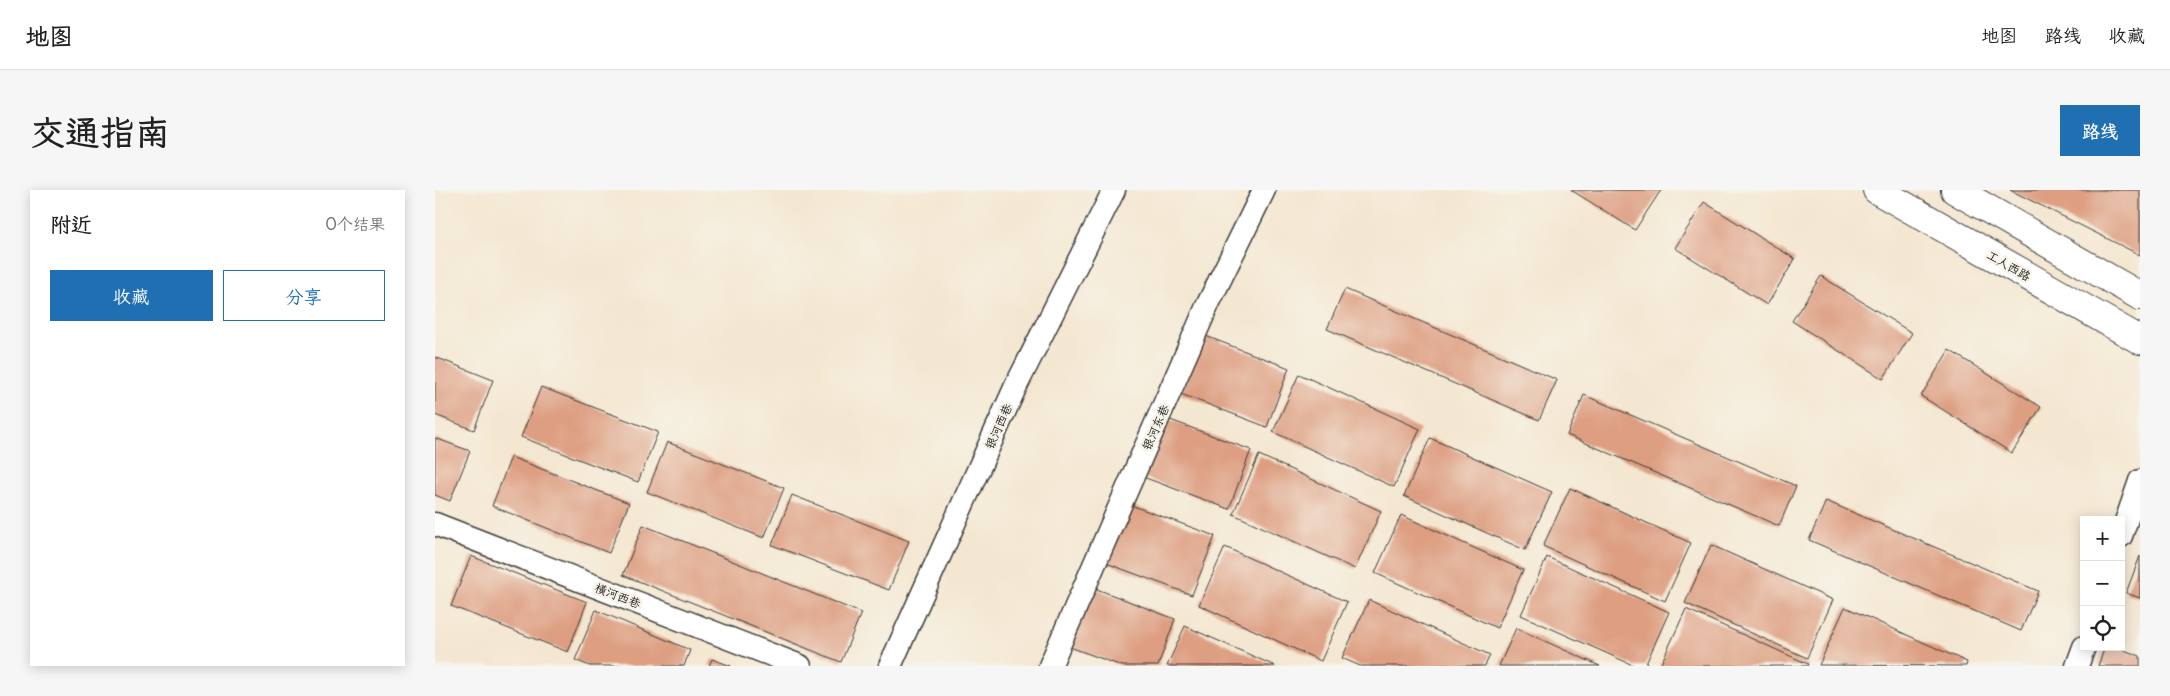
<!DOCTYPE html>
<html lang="zh">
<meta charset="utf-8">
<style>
:root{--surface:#fff;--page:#f6f6f6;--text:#222;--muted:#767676;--line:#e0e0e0;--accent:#1f6fb2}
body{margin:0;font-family:"Playpen Sans","LXGW WenKai TC",sans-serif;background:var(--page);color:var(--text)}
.controls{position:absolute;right:15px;bottom:15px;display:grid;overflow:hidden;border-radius:0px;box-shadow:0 2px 12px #0003}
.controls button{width:45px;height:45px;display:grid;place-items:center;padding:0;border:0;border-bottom:1px solid var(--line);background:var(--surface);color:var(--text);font:25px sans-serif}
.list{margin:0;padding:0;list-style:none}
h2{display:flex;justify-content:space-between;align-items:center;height:65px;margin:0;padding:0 20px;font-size:21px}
h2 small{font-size:16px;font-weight:400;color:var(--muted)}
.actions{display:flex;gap:10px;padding:15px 20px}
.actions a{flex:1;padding:11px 0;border:1px solid var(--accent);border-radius:0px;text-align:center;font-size:18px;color:var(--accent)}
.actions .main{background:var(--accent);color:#fff}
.icon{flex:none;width:28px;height:28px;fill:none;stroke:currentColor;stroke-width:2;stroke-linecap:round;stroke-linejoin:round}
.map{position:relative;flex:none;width:1705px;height:476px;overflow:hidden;border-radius:0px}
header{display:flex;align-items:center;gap:30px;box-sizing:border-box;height:70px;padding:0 25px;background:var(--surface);border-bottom:1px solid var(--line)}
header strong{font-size:24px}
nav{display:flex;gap:28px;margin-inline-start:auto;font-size:18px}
.intro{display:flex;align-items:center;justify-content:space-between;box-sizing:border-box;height:120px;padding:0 30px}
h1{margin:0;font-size:35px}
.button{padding:12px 22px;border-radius:0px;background:var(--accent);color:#fff;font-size:18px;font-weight:700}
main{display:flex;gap:30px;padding:0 30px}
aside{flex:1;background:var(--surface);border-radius:0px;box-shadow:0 2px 12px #0003}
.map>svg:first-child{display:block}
.building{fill:#dd9e81}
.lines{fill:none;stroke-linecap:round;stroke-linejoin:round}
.minor-casing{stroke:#3c3a37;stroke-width:25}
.secondary-casing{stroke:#3c3a37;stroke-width:30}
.minor{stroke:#fff;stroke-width:22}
.secondary{stroke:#fff;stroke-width:28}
.labels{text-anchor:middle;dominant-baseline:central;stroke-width:5;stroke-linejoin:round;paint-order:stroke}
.street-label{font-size:12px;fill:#1c1c1c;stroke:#f7f3e8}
</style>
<header>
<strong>地图</strong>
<nav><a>地图</a><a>路线</a><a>收藏</a></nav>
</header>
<div class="intro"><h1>交通指南</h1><a class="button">路线</a></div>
<main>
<aside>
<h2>附近<small>0个结果</small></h2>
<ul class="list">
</ul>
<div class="actions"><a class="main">收藏</a><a>分享</a></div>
</aside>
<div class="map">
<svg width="1705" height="476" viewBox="0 0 1705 476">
<rect width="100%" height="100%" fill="#f7f3e8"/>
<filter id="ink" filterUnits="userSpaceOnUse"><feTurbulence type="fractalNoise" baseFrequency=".02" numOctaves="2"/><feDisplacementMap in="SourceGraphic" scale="10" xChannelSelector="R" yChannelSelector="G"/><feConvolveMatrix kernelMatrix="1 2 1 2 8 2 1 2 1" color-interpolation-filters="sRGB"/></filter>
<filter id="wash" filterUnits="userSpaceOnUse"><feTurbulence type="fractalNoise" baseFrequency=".0096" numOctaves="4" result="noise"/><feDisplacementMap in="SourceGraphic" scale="20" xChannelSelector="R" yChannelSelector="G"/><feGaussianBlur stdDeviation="1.12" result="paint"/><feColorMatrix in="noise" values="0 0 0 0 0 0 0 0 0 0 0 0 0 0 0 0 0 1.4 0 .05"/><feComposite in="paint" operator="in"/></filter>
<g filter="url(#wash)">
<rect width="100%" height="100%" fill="#f4e7d1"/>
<g id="blocks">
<path class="building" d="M1136,0H1226L1200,40Z
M1575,0H1705V65Z
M1269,12L1360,69L1332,115L1240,58Z
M1386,86L1477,143L1448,189L1357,131Z
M910,99L1122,190L1104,230L892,139Z
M768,145L854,178L832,237L746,204Z
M1514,160L1606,217L1577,263L1486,206Z
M0,167L58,190L39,240L0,225Z
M864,184L985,239L959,297L838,242Z
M106,197L223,242L203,292L86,247Z
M1149,205L1361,296L1344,336L1132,245Z
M730,228L816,260L794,319L708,287Z
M0,248L35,261L15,311L0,305Z
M995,248L1117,302L1090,360L969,306Z
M232,252L349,298L329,348L212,302Z
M824,265L946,321L920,379L798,324Z
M76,267L194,313L174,363L57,316Z
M1135,298L1256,353L1230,411L1108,356Z
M357,305L474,351L454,400L337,355Z
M1391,311L1603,401L1586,441L1374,350Z
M693,314L780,346L757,405L671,373Z
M966,325L1088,380L1062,438L940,383Z
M208,335L426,423L406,472L188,385Z
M1276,355L1398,410L1372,468L1250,413Z
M790,357L912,412L886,471L764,415Z
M36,366L152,412L133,462L16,416Z
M1705,366V408L1691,403Z
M1112,367L1234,422L1210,476H1200L1086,425Z
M654,396L740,429L723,476H687L632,456Z
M934,410L1055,465L1050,476H925L907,468Z
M1410,417L1532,472L1531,476L1384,475Z
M1251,419L1373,474L1372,476H1225Z
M161,420L255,460L249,476H155L140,470Z
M750,436L840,476H732Z
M1081,438L1165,476H1064Z
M1670,457H1681L1705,466V476H1663Z
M277,469L296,476H274Z"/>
</g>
</g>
<g filter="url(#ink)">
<use href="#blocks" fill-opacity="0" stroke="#3c3a37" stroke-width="1"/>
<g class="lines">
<defs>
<path id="minor" d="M0,334L365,476
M1686,346L1705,291
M455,476L580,198L679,0
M615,476L773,114L829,0
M1642,476L1649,457"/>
<path id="secondary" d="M1442,0L1705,150
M1520,0L1705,106"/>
</defs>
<use href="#minor" class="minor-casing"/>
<use href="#secondary" class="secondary-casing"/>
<use href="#minor" class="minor"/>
<use href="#secondary" class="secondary"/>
</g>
</g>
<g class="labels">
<g class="street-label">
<text transform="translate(1574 75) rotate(30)">工人西路</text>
<text transform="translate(563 236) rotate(-66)">银河西巷</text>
<text transform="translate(720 237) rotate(-66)">银河东巷</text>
<text transform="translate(183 405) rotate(21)">横河西巷</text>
</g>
</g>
</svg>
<div class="controls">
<button>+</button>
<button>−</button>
<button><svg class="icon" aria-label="locate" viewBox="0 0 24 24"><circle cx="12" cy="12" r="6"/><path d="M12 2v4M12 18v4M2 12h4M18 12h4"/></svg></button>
</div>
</div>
</main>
